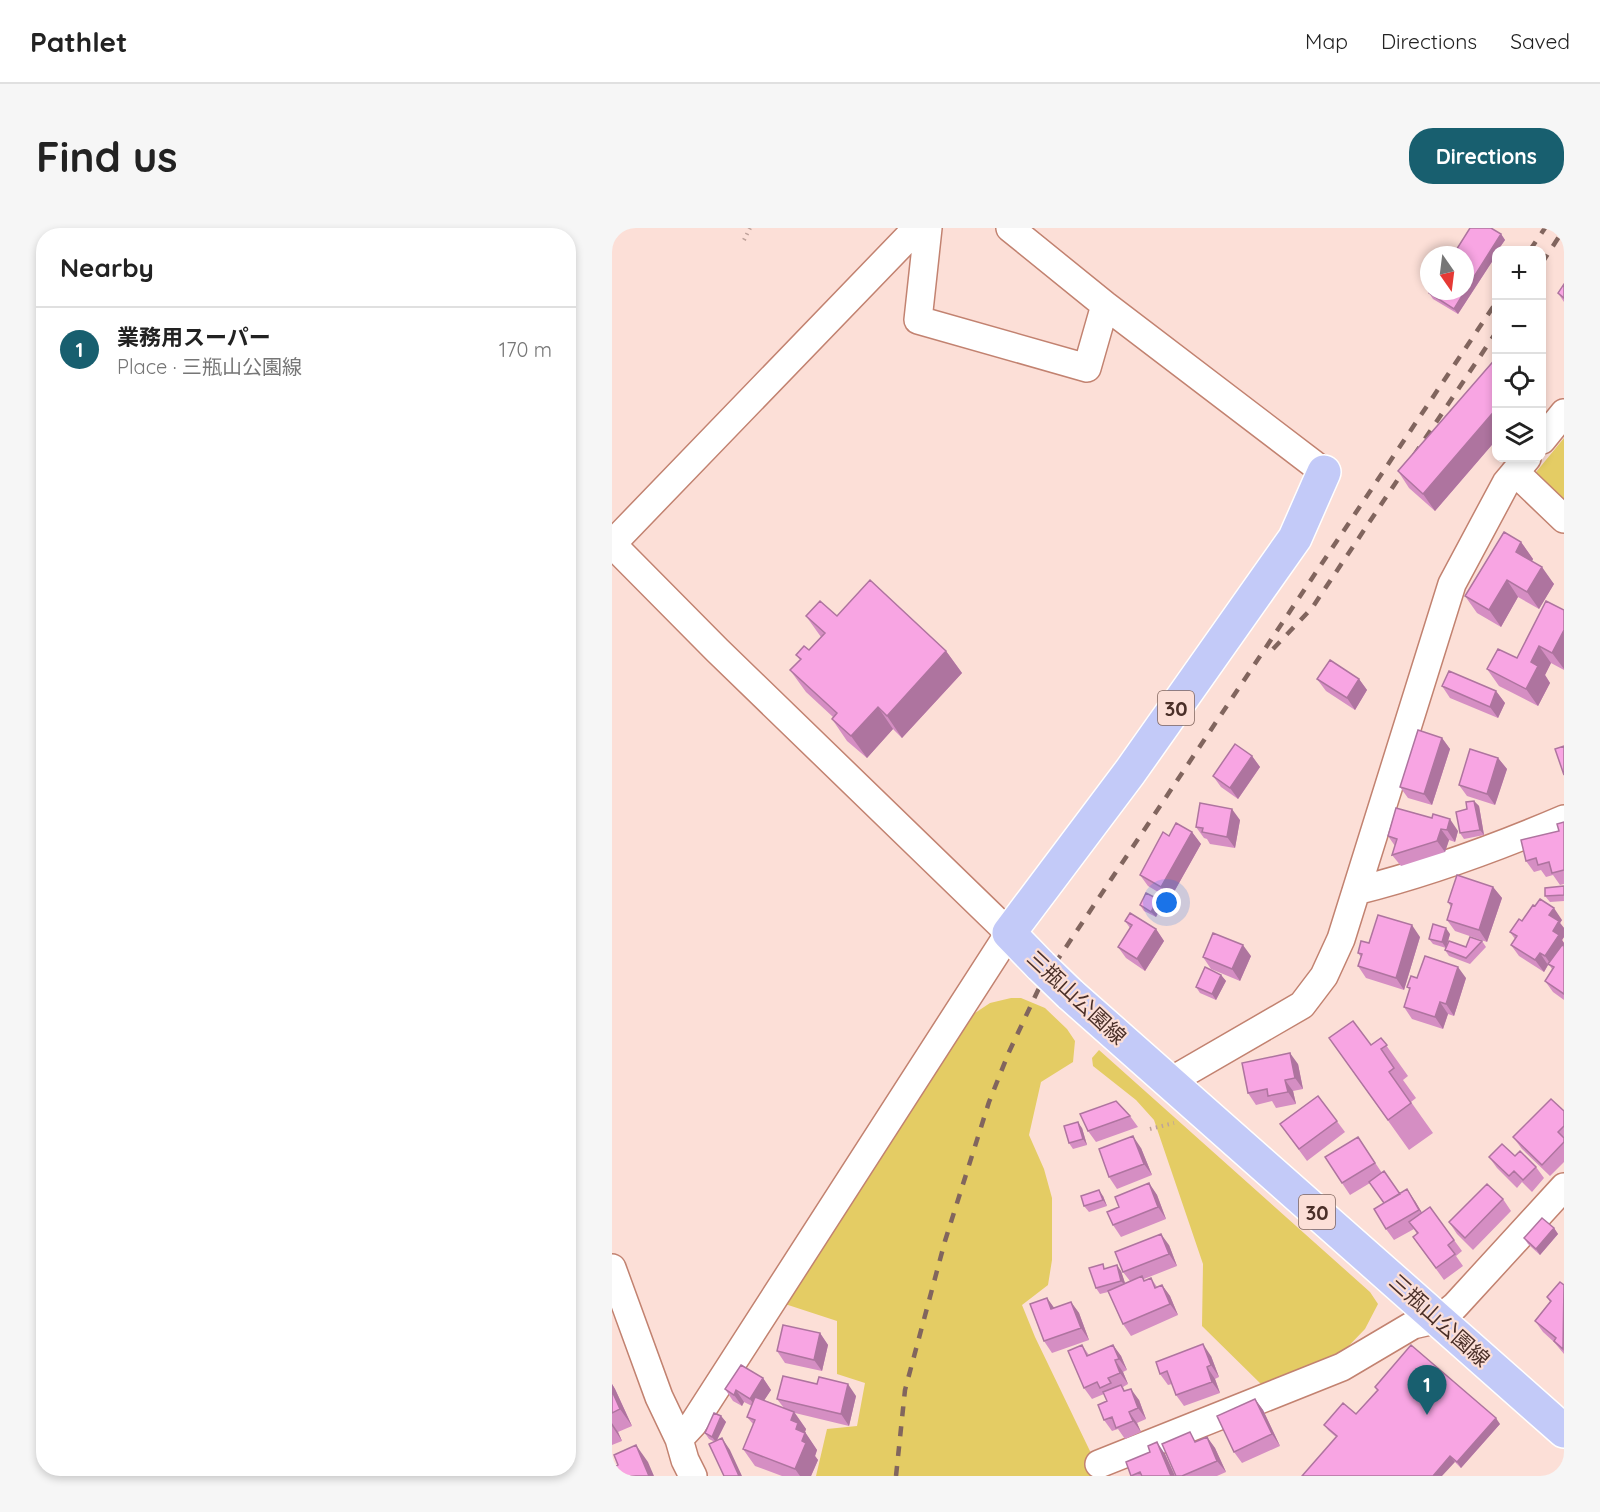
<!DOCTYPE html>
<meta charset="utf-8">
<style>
:root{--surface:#fff;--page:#f6f6f6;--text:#222;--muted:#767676;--line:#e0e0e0;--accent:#185f6f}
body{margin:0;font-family:Quicksand,"Noto Sans JP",sans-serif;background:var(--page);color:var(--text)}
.controls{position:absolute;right:18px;top:18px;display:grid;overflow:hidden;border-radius:12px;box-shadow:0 3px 9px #0003}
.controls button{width:54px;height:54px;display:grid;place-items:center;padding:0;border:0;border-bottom:2px solid var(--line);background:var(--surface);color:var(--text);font:30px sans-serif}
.compass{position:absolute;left:808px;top:18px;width:54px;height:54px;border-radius:50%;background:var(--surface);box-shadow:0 3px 9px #0003;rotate:166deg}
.you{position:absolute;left:555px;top:675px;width:21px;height:21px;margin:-15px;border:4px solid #fff;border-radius:50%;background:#1a73e8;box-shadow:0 0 0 9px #1a73e833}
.badge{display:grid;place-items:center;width:39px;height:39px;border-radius:50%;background:var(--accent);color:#fff;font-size:20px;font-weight:700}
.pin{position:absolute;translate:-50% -50px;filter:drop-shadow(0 2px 3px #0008)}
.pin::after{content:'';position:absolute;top:32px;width:21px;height:18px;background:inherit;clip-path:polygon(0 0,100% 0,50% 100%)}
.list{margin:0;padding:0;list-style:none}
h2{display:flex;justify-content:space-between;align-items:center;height:78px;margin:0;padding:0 24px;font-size:26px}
h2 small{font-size:20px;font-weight:400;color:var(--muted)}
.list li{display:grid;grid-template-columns:39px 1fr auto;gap:18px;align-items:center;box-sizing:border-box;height:84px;padding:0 24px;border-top:2px solid var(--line)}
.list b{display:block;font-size:22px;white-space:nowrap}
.list p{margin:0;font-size:20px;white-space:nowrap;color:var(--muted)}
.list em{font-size:20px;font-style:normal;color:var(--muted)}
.icon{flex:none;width:33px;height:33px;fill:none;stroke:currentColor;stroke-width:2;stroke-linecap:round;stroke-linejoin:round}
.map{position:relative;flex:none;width:952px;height:1248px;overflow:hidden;border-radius:24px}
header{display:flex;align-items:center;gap:36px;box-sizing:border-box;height:84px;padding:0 30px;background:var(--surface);border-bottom:2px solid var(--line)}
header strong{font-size:28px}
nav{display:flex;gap:33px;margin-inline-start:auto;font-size:21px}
.intro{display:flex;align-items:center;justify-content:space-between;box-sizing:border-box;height:144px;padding:0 36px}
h1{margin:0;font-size:42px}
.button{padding:15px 27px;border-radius:24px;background:var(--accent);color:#fff;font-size:21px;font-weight:700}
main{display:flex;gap:36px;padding:0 36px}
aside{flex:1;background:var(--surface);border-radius:24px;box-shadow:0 3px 9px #0003}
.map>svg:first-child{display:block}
.green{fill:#e4cc64}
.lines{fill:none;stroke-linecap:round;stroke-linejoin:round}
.minor-casing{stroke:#c28270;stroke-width:30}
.major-casing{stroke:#fff;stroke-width:36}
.path{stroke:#bea29a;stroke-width:4;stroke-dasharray:1.5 4.5;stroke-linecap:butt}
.minor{stroke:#fff;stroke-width:27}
.major{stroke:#c3caf8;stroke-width:33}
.rail{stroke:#81655e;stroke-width:4.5;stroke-dasharray:10 10;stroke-linecap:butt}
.major-bridge-casing{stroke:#fff;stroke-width:36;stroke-linecap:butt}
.major-bridge{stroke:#c3caf8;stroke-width:33}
.wall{fill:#d58ec3}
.shaded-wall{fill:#ae749f}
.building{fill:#f8a5e3;stroke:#ae749f;stroke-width:1.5}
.labels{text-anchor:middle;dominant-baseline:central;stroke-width:4.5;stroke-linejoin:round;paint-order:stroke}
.shield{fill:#fcdfd7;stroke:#7f645c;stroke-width:1.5}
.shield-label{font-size:20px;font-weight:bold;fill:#4a2f28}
.street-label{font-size:21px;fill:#4a2f28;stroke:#fcdfd7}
</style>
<header>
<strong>Pathlet</strong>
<nav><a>Map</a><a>Directions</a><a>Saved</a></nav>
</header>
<div class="intro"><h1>Find us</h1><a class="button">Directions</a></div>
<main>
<aside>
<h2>Nearby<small></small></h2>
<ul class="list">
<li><span class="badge">1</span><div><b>業務用スーパー</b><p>Place · 三瓶山公園線</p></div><em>170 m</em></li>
</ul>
</aside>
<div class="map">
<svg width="952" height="1248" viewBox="0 0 952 1248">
<rect width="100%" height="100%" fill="#fcdfd7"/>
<path class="green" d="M952,210V278L920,249Z
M399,770H409L433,780L455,801L463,813L461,834L429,854L417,907L432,941L440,970V1032L436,1057L410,1077L423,1109L490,1248H204L215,1201L245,1198L253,1155L225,1146V1093L173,1076L360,787L378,775Z
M487,822L758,1064L766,1076L753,1101L728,1127L652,1159L590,1098L591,1036L542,892L524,872L481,838L480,830Z"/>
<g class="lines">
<defs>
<path id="minor" d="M316,0L306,92L475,140L493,77
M398,0L493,77L712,244
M930,212L952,185
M903,244L952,291
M0,316L105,422L397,705L81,1196L67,1211
M0,316L305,0
M744,663C816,645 884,620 952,591
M557,854L690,777L712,748L729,711L840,356L894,255L915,230
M0,1040L47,1169L67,1211L73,1232L81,1248
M487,1236L730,1139L801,1097L827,1091L843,1078L952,959"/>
<path id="major" d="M429,738L397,705L518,544L683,310L712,244
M458,766L952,1203"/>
</defs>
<use href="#minor" class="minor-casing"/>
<use href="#major" class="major-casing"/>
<path class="path" d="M132,12L138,0
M538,901L562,895"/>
<use href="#minor" class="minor"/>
<use href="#major" class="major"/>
<path class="rail" d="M918,22L933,0
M930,35L952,1
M661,421L700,380L885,103
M284,1248L293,1162L333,1013L377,874L397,824L428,758L885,73"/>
<defs>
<path id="major-bridge" d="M429,738L458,766"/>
</defs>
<use href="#major-bridge" class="major-bridge-casing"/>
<use href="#major-bridge" class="major-bridge"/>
</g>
<path class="wall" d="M889,6L893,12L886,22H885V26L846,86L821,71L817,65Z
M952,56V74L946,65Z
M885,129V211L823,283L797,260L786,243Z
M909,314L921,331L920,333L942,356L927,381L906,369L889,399L865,385L853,368Z
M952,382V442L939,435L933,447L938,455L926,478L887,458L875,441L905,430Z
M194,388H225L334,423L350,445L290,510L281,501L255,530L235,513L220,491L221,489L194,464L178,442L188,432L184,427L197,422L209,409Z
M705,451H747L755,462L743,482L714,463Z
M830,458L884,463L893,475L886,490L838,470Z
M830,510L838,521L820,577L796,570L788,559Z
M640,528L648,539L626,571L609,559L601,548Z
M886,530L895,541L883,577L855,568L847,557Z
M862,573L867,578L872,607L852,611L848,605L855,581Z
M784,580L846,603L843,614L837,612L833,624L789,638L780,627L783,618L776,608Z
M628,592L623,620L598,616L595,611L592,610L584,599Z
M952,594V656L948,657L941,647L934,649L929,642L922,644L914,633L947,603Z
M580,604L589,616L558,671L536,658L528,647L557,608Z
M952,658V673L938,674L933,668Z
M881,659L890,670L875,714L843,703L835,692L839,679L836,674Z
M546,671L550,677L544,689L532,683L528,677Z
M950,692L948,695L952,700V709L950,712L952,715V772L941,764L933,753L940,741L938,738L936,737L932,744L907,728L899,717L903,711L898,704L910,693Z
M513,693L544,701L552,713L533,743L514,730L506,719L518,700Z
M838,706L834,720L854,719L870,713L874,719L858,736L837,728L833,722L834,720L821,716L817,711Z
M808,709L792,762L754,750L746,738L749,729L746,725L757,715Z
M639,728L628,753L599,741L591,729Z
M609,747L614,753L604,772L588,765L584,759Z
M805,750H854L842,788L836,786L831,801L800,791L792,779L798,762L795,759Z
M717,810L759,817L769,810L796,848L791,852L804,870L799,874L821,905L797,922Z
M686,836L691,861L681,863L684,876L664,880L660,873L644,877L636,865Z
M706,868L733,904L695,933L668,896Z
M952,883V934L938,948L910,921L901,909Z
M518,888L526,899L484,914L476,903Z
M470,900L475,917L461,921L457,915Z
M746,909L770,945L788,966L803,973L810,985L818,979L850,1023L844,1028L851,1038L832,1052L801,1009L805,1006L802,1001L782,1012L774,1001L772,975L758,955L738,967L730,955Z
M529,920L540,947L505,961L497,949Z
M903,928L924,939L932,950L920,964L910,954L905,960L885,940L877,929Z
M537,955L545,967L554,991L509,1009L501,997L507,979Z
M491,968L495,978L477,984L472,978Z
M891,971L899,983L861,1022L845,1006L837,994Z
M942,1000L946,1006L928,1027L916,1016L912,1010Z
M557,1017L565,1038L532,1051L533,1053L539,1050L545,1059L550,1057L558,1068L566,1087L519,1108L511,1096L496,1064L488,1066L484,1060L494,1040L509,1043L513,1055L518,1053L511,1044Z
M952,1057V1126L942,1114L931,1104L923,1093L938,1074L935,1069Z
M435,1070L442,1080L459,1074L467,1085L477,1112L440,1125L432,1113Z
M208,1105L216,1117L210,1143L173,1135L165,1123Z
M470,1117L477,1127L501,1117L509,1128L515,1142L511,1144L516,1156L511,1159L513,1163L527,1172L534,1191L525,1195L529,1204L513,1211L506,1201L500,1203L492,1192L495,1173L492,1166L480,1171L472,1160Z
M599,1128L607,1149L603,1151L608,1165L572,1178L564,1167L560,1156L556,1157L548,1146Z
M151,1150L159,1162L152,1172L172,1180L165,1171L244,1168L237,1198L183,1185L194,1201L193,1204L205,1222L203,1228L206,1232L199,1248H170L143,1238L131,1221L141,1196L135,1189L140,1178L132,1174L130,1178L121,1173L113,1161Z
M0,1156L3,1161L20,1198L6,1204L10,1213L0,1217Z
M763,1159L888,1196L849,1240L843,1234L724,1209L716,1202L712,1197L744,1186L765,1162Z
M643,1171L651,1182L668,1218L630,1235L622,1224Z
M109,1188L114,1194L105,1212L118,1222L97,1211L93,1205Z
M595,1209L603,1220L614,1244L605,1248H564L585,1213Z
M553,1226L563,1248H519Z"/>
<path class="shaded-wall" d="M889,6L893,12L886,22H885V26L846,86L842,81Z
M885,180V211L823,283L811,266Z
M909,314L921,331L916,341L904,324Z
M930,339L942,356L927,381L915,364Z
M895,352L906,369L889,399L877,382Z
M952,402V441L940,425Z
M927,418L939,435L933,447L938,455L926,478L914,461L919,434Z
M334,423L350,445L290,510L275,488Z
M747,451L755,462L743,482L735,470Z
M884,463L893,475L886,490L878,479Z
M266,479L281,501L255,530L239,508Z
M830,510L838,521L820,577L812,566Z
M640,528L648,539L626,571L618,560Z
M886,530L895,541L883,577L875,566Z
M862,573L867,578L872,607L868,602Z
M620,581L628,592L623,620L615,609Z
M838,591L846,603L843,614L835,602Z
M829,601L837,612L833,624L825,613Z
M580,604L589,616L558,671L549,659Z
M881,659L890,670L875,714L867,702Z
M546,671L550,677L544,689L539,684Z
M942,680L950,692L948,695L952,700V709L950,712L952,715V723L940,738L933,728L941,703L937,687Z
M800,697L808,709L792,762L784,750Z
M834,700L838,706L834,720L830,714Z
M544,701L552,713L533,743L525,731Z
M631,717L639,728L628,753L620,741Z
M928,725L936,737L932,744L923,732Z
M846,739L854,750L842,788L834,776Z
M609,747L614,753L604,772L600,766Z
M828,774L836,786L831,801L823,789Z
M678,825L686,836L691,861L683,850Z
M673,852L681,863L684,876L676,864Z
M466,894L470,900L475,917L471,911Z
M521,908L529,920L540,947L532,936Z
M537,955L545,967L554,991L546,979Z
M795,961L803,973L815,993L807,982Z
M487,962L491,968L495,978L491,972Z
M942,1000L946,1006L928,1027L924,1021Z
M549,1006L557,1017L565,1038L557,1026Z
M505,1037L509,1043L514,1058L509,1053Z
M550,1057L558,1068L566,1087L558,1076Z
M435,1070L443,1081H439Z
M459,1074L467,1085L477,1112L469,1100Z
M208,1105L216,1117L210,1143L202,1132Z
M591,1116L599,1128L607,1149L599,1137Z
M501,1117L509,1128L515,1142L507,1131Z
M503,1132L511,1144L516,1156L508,1145Z
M595,1139L603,1151L608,1165L600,1154Z
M151,1150L159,1162L146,1182L138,1171Z
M0,1156L3,1161L20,1198L8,1181L0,1163Z
M236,1156L244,1168L237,1198L229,1186Z
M519,1161L527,1172L534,1191L526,1180Z
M124,1162L132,1174L130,1178L122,1167Z
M643,1171L651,1182L668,1218L660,1206Z
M182,1184L194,1201L193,1204L205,1222L203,1228L206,1232L199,1248H188L183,1241L179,1192Z
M517,1184L525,1195L529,1204L521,1193Z
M109,1188L114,1194L104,1214L100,1209Z
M884,1190L888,1196L849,1240L845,1234Z
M0,1195L6,1204L10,1213L0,1198Z
M595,1209L603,1220L614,1244L605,1233Z
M110,1210L118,1222L130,1248H127Z
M545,1214L553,1226L563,1248H559Z
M24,1217L36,1234L42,1248H37Z
M838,1228L843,1234L830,1248H821Z"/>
<path class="building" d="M858,0H879L889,6L853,63V27H841Z
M952,56V70L946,65Z
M818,63H853L842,81L817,65Z
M885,129V180L811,266L786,243Z
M892,304L909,314L904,324L930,339L915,364L895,352L877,382L853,368Z
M258,352L334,423L275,488L266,479L239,508L220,491L225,485L178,442L189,431L184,427L192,418L197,422L213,405L194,388L208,373L225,388Z
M934,373L952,382V402L940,425L927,418L919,434L926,438L914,461L875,441L886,421L905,430Z
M718,432L747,451L735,470L705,451Z
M837,443L884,463L878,479L830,458Z
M806,502L830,510L812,566L788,559Z
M623,516L640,528L618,560L601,548Z
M952,518V547L943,521Z
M858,521L886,530L875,566L847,557Z
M862,573L868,602L848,605L844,584L855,581L854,574Z
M588,575L620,581L615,609L590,604L591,600L584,599Z
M784,580L820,590L821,586L838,591L835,602L829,601L825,613L780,627L785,611L776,608Z
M952,594V642L940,645L937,634L926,637L924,630L914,633L909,612L947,603L945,596Z
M564,595L580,604L549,659L528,647L551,604L557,608Z
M845,647L881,659L867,702L835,692L840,676L836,674Z
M952,658V667L933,668V660Z
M534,665L546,671L539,684L528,677Z
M928,671L942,680L937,687L947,693L941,703L947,707L933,728L928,725L923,732L899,717L905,708L898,704L907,691L910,693L921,677L923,678Z
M518,685L544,701L525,731L506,719L520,697L513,693Z
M766,687L800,697L784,750L746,738L750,726L746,725L749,713L757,715Z
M821,696L834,700L830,714L817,711Z
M601,705L631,717L620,741L591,729Z
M858,709L870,713L854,730L833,722L837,713L854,719Z
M950,717L952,718V766L933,753L942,739L936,736Z
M813,728L846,739L834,776L828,774L823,789L792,779L798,760L795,759L799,748L805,750Z
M593,739L609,747L600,766L584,759Z
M741,793L759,817L769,810L775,817L769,821L782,840L777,844L799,875L776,892L717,810Z
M678,825L683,850L673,852L676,864L656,868L655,861L636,865L630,835Z
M706,868L725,893L687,921L668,896Z
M939,871L952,883V898L946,904L952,910V914L930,937L901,909Z
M504,873L518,888L476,903L468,886Z
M466,894L471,911L457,915L452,898Z
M521,908L532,936L497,949L487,921Z
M746,909L763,935L730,955L713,929Z
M890,916L903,928L908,923L924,939L911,952L902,943L897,948L877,929Z
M772,943L788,966L772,975L757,954Z
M537,955L546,979L501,997L495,984L507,979L503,969Z
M875,956L891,971L853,1010L837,994Z
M795,961L807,982L774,1001L762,981Z
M487,962L491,972L472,978L469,968Z
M818,979L842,1012L836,1017L843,1026L824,1040L801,1009L806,1005L797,994Z
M930,990L942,1000L924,1021L912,1010Z
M549,1006L557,1026L511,1044L503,1024Z
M491,1036L492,1041L505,1037L509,1053L484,1060L477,1040Z
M530,1048L532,1053L539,1050L543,1060L550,1057L558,1076L511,1096L496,1063Z
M948,1054L952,1057L951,1121L942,1113L944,1110L923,1093L939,1073L935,1069Z
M435,1070L439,1081L459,1074L469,1100L432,1113L418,1076Z
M171,1097L208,1105L202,1132L165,1123Z
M591,1116L599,1137L595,1139L600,1154L564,1167L555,1143L548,1146L544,1134Z
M470,1117L475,1128L501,1117L507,1131L503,1132L508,1145L496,1150L499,1155L488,1160L485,1154L472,1160L456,1123Z
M799,1117L884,1190L845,1234L838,1228L821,1248H690L725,1208L712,1197L731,1175L744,1186L766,1162L763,1159Z
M129,1137L151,1150L138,1171L124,1162L122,1167L113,1161Z
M171,1148L205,1156L207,1149L236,1156L229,1186L165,1171Z
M509,1157L512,1163L519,1161L526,1180L517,1184L521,1193L504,1200L500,1189L492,1192L486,1177L495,1173L491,1164Z
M0,1163L8,1181L0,1185Z
M143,1169L182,1184L179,1192L186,1195L184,1201L193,1205L190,1213L194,1215L183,1241L131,1221L143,1192L135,1189Z
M643,1171L660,1206L622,1224L605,1188Z
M102,1185L109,1188L100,1209L93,1205Z
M578,1204L583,1214L595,1209L605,1233L570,1248H564L550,1216Z
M110,1210L127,1248H112L97,1216Z
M545,1214L559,1248H530L528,1244L519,1248L514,1234L538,1224L536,1218Z
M24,1217L37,1248H0V1240L6,1237L2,1227Z"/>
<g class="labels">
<g class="shield">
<rect x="546" y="463" width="36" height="34" rx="4.5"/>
<rect x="687" y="967" width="36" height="34" rx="4.5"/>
</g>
<g class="shield-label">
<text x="564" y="480">30</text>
<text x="705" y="984">30</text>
</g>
<g class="street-label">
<text transform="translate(465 769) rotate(43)">三瓶山公園線</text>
<text transform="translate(828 1092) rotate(42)">三瓶山公園線</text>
</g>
</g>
</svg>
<div class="controls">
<button>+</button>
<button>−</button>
<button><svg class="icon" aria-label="locate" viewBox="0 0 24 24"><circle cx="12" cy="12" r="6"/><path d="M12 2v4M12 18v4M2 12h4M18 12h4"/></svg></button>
<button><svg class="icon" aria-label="layers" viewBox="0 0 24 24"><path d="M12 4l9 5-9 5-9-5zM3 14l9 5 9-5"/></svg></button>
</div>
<svg class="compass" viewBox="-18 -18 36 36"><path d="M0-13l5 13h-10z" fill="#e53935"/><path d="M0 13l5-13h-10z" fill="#767676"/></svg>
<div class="you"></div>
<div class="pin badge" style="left:815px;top:1187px">1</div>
</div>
</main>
